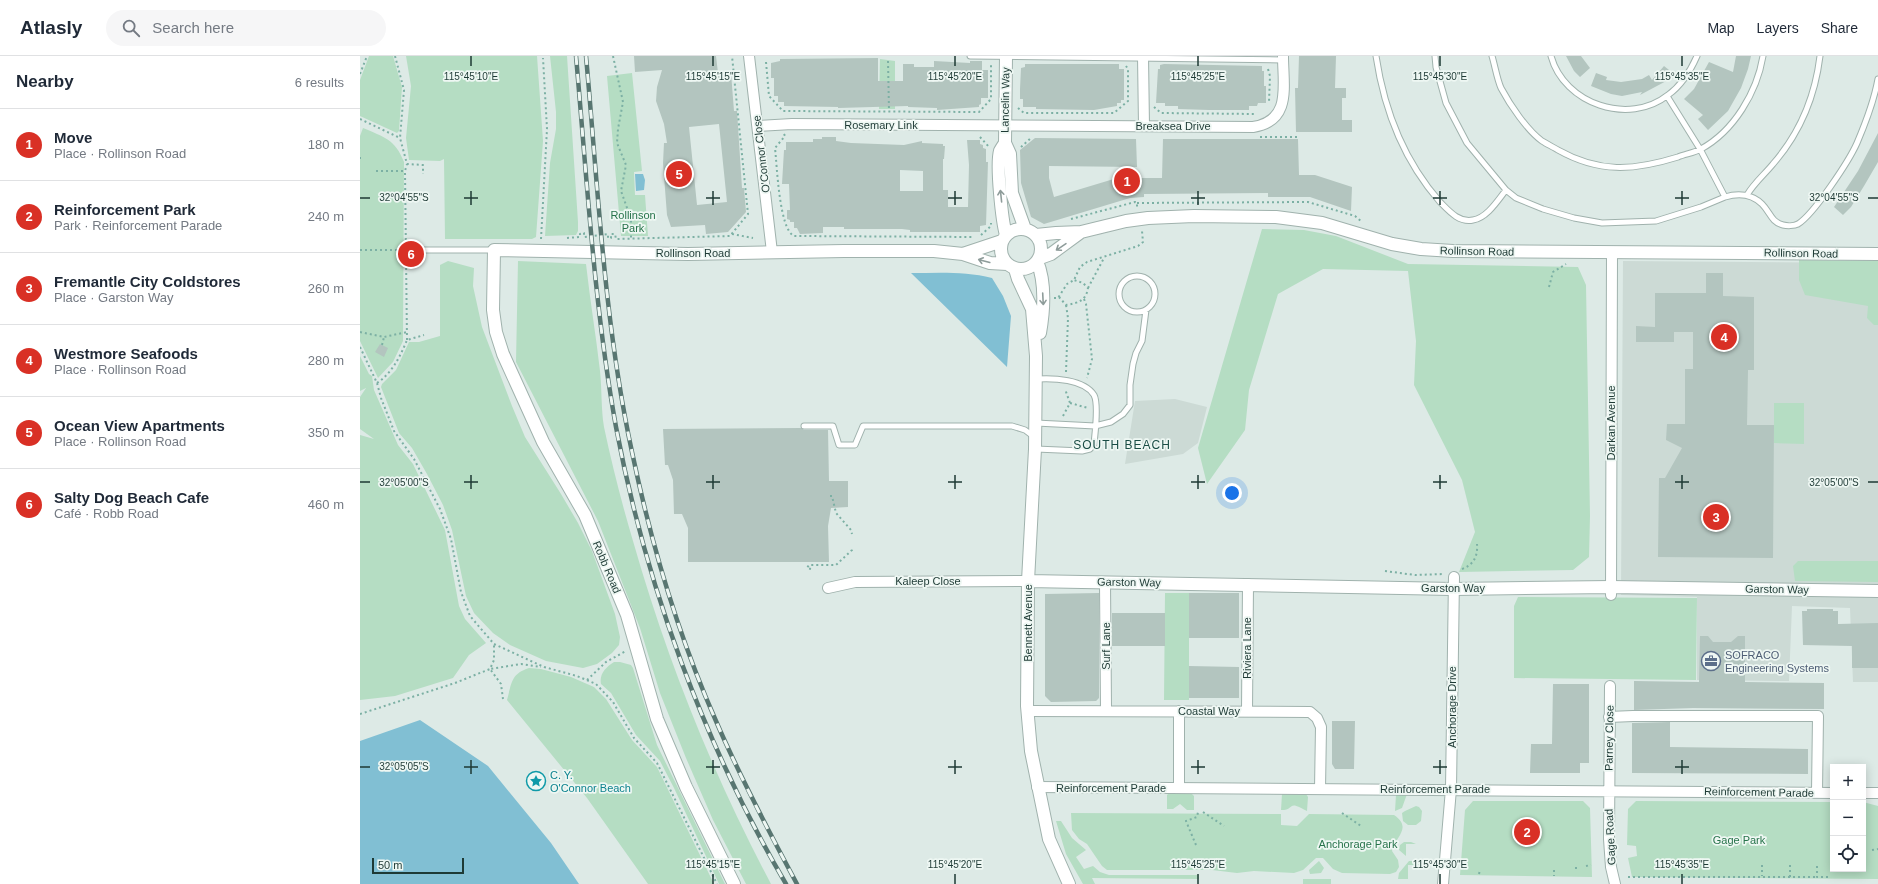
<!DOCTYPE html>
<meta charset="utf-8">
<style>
:root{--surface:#fff;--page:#f6f6f7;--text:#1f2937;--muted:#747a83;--line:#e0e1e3;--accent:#d93025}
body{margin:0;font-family:Helvetica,sans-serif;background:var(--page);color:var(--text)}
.controls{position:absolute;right:12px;bottom:12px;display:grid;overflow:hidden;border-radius:0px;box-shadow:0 2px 10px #0003}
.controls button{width:36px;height:36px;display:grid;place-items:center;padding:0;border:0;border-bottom:1px solid var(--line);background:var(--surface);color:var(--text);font:20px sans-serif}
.scale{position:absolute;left:12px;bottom:10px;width:92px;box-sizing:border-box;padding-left:4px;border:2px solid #1e3a35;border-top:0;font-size:11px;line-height:14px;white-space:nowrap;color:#1e3a35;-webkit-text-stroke:3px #eef7f3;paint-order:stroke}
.you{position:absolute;left:872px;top:437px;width:14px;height:14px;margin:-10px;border:3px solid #fff;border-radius:50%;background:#1a73e8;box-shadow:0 0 0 6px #1a73e833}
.badge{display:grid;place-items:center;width:26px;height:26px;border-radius:50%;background:var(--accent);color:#fff;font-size:13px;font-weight:700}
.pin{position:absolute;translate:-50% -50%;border:2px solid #fff;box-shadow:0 1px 4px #0006}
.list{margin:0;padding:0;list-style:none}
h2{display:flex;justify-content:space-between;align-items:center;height:52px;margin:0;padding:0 16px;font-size:17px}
h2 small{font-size:13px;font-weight:400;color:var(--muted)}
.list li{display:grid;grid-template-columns:26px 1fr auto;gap:12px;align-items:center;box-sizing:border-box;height:72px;padding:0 16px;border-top:1px solid var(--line)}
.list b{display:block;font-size:15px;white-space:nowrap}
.list p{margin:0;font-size:13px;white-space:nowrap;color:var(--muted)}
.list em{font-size:13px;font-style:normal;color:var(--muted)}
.icon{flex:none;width:22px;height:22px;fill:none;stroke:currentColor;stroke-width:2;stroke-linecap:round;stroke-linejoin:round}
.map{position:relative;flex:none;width:1518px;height:828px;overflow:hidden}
header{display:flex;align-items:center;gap:24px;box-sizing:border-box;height:56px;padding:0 20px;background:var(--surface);border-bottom:1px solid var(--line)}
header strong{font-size:19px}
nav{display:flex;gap:22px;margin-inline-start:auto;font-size:14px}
.search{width:280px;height:36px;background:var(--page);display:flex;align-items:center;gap:10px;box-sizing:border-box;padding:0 14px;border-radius:22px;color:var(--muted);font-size:15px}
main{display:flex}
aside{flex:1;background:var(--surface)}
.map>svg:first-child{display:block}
.built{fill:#ccdad5}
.green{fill:#b5ddc3}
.water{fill:#81bfd3}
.building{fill:#b3c5bf;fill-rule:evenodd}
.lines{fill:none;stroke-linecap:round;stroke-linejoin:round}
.service-casing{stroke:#a0b2ad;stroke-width:7}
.minor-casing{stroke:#a0b2ad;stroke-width:12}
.tertiary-casing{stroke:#a0b2ad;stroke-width:14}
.path{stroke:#7cb0a4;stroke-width:2;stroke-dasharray:2 3;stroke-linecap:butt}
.service{stroke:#fff;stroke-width:5}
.minor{stroke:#fff;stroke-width:10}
.tertiary{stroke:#fff;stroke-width:12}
.rail-casing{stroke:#587671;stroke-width:4.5}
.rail{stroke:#eef7f3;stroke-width:3;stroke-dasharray:9;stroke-linecap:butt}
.oneway{stroke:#8e9c9a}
.ticks{fill:none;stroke:#1e3a35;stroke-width:1.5}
.labels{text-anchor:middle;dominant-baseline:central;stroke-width:3.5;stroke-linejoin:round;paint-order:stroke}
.street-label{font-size:11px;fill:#1e3a35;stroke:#eef7f3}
.park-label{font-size:11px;fill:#27734b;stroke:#eef7f3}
.service-label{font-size:11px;fill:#4e5e75;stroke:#eef7f3;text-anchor:start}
.culture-label{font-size:11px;fill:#0d838f;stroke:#eef7f3;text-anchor:start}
.neighbourhood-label{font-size:12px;letter-spacing:1px;fill:#1a4d45;stroke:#eef7f3}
.ticks-label{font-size:10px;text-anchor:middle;fill:#1e3a35;stroke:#eef7f3;stroke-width:3.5;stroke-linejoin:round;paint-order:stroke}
</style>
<header>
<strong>Atlasly</strong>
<div class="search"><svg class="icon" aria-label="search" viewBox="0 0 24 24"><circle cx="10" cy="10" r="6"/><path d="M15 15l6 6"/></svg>Search here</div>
<nav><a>Map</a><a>Layers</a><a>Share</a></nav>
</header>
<main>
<aside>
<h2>Nearby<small>6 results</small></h2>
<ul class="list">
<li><span class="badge">1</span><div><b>Move</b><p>Place · Rollinson Road</p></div><em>180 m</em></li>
<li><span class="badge">2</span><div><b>Reinforcement Park</b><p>Park · Reinforcement Parade</p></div><em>240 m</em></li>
<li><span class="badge">3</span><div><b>Fremantle City Coldstores</b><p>Place · Garston Way</p></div><em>260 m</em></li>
<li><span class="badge">4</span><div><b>Westmore Seafoods</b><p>Place · Rollinson Road</p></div><em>280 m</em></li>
<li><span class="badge">5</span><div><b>Ocean View Apartments</b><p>Place · Rollinson Road</p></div><em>350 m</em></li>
<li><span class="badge">6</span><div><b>Salty Dog Beach Cafe</b><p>Café · Robb Road</p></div><em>460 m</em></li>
</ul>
</aside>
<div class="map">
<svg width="1518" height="828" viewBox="0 0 1518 828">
<rect width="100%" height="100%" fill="#ddeae6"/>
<path class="built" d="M1263,205L1518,207V626H1493L1490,552L1432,550L1429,625L1337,624V541L1261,539Z
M815,343L847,351L838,387L823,398L765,408L775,345Z"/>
<path class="green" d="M9,0H33L42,31L39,75L37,77L0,60V24Z
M46,0H177L183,85L176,181L172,183H85L84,103L80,105L49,104L46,82L51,30Z
M190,0H207L218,166V175L216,179L185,180L190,107L196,73V56Z
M520,3L535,5V53H519Z
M272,17L282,115L274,116L275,139H285L288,180H261L247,20Z
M3,72C24,81 35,83 44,106L43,285L33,306L18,322L0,285V80Z
M902,173L944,174L976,180L1048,208L1218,211L1226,229L1230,460L1229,501L1213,514L1099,516L1115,476L1102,424L1054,329L1056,285L1048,215L963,213L918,238L889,334L885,374L847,428L838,392Z
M1439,204L1518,205V269H1514L1507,262L1508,250L1445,239L1439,224Z
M88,205L114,212L113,230L122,271L152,350L165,381L201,438L218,467L232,495L255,558L260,581L259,589L252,597L237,608L223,612L186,605L150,589L133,577L114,557L106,540L92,474L83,449L67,418L52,392L39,377L21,331L22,328L36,314L49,286H59L80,280V209Z
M158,205L226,208C230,244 236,280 240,315C242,334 241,353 244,371C252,409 262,448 273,485C307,604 353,719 411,828H386L353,764L326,702L300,637L280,572L238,465L156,306Z
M0,300L9,318L12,320L14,334L38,389L53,408L85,474L99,550L105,563L126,587L109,599L93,622L35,640L0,644V379L14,383L0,373V341L6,332L0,335Z
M1414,347H1444V388L1414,387Z
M1438,505H1518V526L1435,525L1433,510Z
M805,537H829V644H804Z
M1158,541L1337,542L1336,624L1154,622V550Z
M254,606H260L271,609L273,612L297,689L365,828H359L314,732L300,705L276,679L251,637L241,628C239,618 246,611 254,606Z
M169,612L181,613L211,621L234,631L246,643L272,684L297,711L354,828H288L227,742L147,644C152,626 151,618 169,612Z
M809,737H831L834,740V754H827L820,748L813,753H807V739Z
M922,738H946L948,741L947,755C926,743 936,754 921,754Z
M1047,738L1042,752L1035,755L1036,739Z
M1113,745H1223L1230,752L1232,821L1100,819L1105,754Z
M1276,745L1473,746V813H1503V746L1518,750V823L1272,821L1268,802L1277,800L1276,790L1267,789L1268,753Z
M1056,750L1059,751L1062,755L1061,765L1056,769H1048L1043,765L1042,757L1045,755Z
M711,757L921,758V769L937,770L949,758L1034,759C1053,772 1035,781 1032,795L1038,804L1039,811L1036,816L1030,818L982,817L973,813L963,802H956L943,814L934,817L894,815L877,817L852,814H747L742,810L727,788L719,783L712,774Z
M696,765H701L712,782L726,794L716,801L724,813L733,810L740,816L749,819H839V823L732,822L735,828H723L706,798Z
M1044,786H1051L1056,788H1046V800L1039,794L1040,789Z
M959,805L964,812L961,817L950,818L949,814Z
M1049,805H1061V809H1048V823H1038L1039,817Z
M943,823H971V828H943Z"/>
<path class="water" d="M275,118H283L285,124L284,134L276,135Z
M551,217C578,217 605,215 632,222L643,240L651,260L647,311Z
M60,664L128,710L191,787L219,828H0V685Z"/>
<path class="building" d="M274,0H356L358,17H371L374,55H377L382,132H384L386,156L368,176L346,178L345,169L311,171L307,159L303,107L304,87H307L304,68L296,45L297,31L302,14L275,16ZM359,68L367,146L337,149L329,71Z
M939,0H976L975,32H986V42H982V64H992V76H936L935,32H938Z
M1206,0H1221L1230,12L1220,21L1214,15Z
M1376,0H1391L1388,13L1381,32L1368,55L1348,74L1338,63L1343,59L1324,43L1334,33L1349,6L1373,16Z
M518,2V25H543V8H554V11H574V5L610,7V5H622V14H628V42H621V48L619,49V51L577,54V52L548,51V50L478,52V51L424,50V46H418V40H414V22H411V7L420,5V3Z
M665,8H759V13H764V44H761V47H757V50L734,54L676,53V51H663V43H660V33L661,12L665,11Z
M804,8L902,10V15H904V30H906V47H898L897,50H889V54H849L818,53V50H805V47H796L798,13H800V9Z
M1304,10L1314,18L1310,23L1280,39L1282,36L1262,40L1251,38L1231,30L1236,17L1247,21L1246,24L1261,26L1282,23L1289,19L1292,24Z
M1518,77V106L1504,130L1491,151L1483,159L1474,151L1498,115Z
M462,81H476V85L491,87L544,89L562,85V87L583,88V90H585L584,103H583V134H588V151H608L609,109L607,84H620V88L623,89V92L626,93V106H628L626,169L620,170V176H550V174L542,173H484V171H463V177L440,178L437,172H434V166H430V164L427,163V154H430L429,128H422L424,94H426V86H453V83H462ZM540,114L563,115V135H540Z
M675,82L776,83L777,111L689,110V122L694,141L777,116V122H802L803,83H938L939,119H955L992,131L991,155L950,141H908V137L784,138V141L770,142L684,168L671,161L661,127L660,94Z
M1346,217H1363V240L1394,241V314H1388L1387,369H1414L1413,502L1298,501L1299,422H1305L1322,392L1306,384L1307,368H1325V313H1333V276H1314V286H1276V270L1295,271V237H1346Z
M20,288L28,292L24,301L15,296Z
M441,372L444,374H468L469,425H488V451L471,452L468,470L469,506H328V472L322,458H314L313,424L308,409H305L303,373Z
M739,537V642L736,645L691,646L685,640V538Z
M829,537H879V582H829Z
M1447,553H1473V555H1478V568L1518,567V612H1492V590L1443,589L1442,555H1447Z
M752,557H805V590H752Z
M1340,580H1348L1353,586H1371L1378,580H1385V626L1464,627V653L1333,652L1274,654V625L1339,626Z
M829,610L879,611V642H829Z
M1193,628H1229V707H1220V717H1170L1171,688H1192Z
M972,665H995L994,713H975L972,708Z
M1310,666V691L1448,693V718L1272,717V667Z"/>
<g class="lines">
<defs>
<path id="service" d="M610,0L923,4
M1016,0C1024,53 1044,105 1080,146C1089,155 1099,167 1113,164C1127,162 1138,144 1146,134
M1075,0L1076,11L1086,47L1107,87L1146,134L1156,142L1183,153L1214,162L1242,167L1296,165L1341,151L1365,141
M1132,0C1135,10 1137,23 1141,32C1150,49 1167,74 1182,85C1187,88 1193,91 1198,94C1239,117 1273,115 1318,101C1325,98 1334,97 1341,93C1374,75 1397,36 1403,0
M1191,0C1204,48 1269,70 1308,39C1322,29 1330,16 1337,0
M1307,40L1340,93L1365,141C1378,137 1392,138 1402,148C1410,156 1411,166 1423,169C1427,170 1434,170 1438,168C1454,158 1489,105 1497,87C1506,66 1514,45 1518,23
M1387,139C1394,127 1404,119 1413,108C1440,77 1455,41 1460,0
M64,194H134
M759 238a18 18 0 1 1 36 0a18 18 0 1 1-36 0Z
M676,367L735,370L751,366L763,358L770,349V329L773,308L776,297L782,285L786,254
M444,370H473L479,389H495L503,370H652L665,374L673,380
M676,393L722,395L730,393L734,388C735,377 739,348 734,339C724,323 693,322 677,323"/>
<path id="minor" d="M389,0L412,196
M783,0L784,70
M398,70L432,68L893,71C932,65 923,30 923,0
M745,526L746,654
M468,532L495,526L668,525
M1251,539L1252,196
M1250,630L1249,783L1251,811L1255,828
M668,655L950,656L957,662L961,671L960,733
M819,655V732
M887,655L888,528
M1249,661L1273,660H1458L1457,737
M677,731L1473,737
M1503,737H1518
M1083,828L1091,733L1094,521"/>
<path id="tertiary" d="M646,0L645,87L650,98L652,137L665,173
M645,87C643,90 641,93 640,95C636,109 642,165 646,179
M641 193a20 20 0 1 1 40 0a20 20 0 1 1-40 0Z
M676,179L696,177L721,176L766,165L788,162L834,160L916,161L962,167L1032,188L1061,193L1093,195L1518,198
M603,198L642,185
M680,202L691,198L721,176
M677,205C686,227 684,254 680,277
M655,213L658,223L672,253L676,300L675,393L668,525L667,650L671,695L689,783L709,828
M668,525L1093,533L1251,531L1518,535
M374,828L326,731L297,663L267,559L225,459L183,386L143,298L136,276L133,254L134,194L328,198L484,195H574L603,198L630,207L647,208"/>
</defs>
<use href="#service" class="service-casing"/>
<use href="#minor" class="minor-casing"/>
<use href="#tertiary" class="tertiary-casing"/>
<path class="path" d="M35,0L44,34L40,82L47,108L63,109V118
M253,0L263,46L258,73L257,87L266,109L261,135L271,163V183
M528,5L529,55
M406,6L409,40L423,55L619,56L631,43V9
M908,13L910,20L909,46
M0,18L7,0
M794,51L801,57L895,58
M658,52L664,57H754L768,45V13L766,10
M0,63L40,82
M424,78L425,80L415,92C417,109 419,173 434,180L614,181
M620,81L629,91
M900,81H940
M661,91L672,81
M0,102H1
M16,115H45
M777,147L948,146L995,160L1002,166
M711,163L775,146L777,147V152
M372,178L393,182
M621,179L631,170V167
M207,182L220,181V178L224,177V181L248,178V182H251V178H255L256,183L370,180L388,158L372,0
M181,183L187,73L183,2
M0,194H46L59,187
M1189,231L1193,216L1206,208
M728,232L744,202
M699,241L706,249C718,247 726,245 728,232L723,227L714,224
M694,242H698L707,228L714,224L720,211L727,206L778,190L783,186L782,175
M724,243L726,248L732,303L727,322
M0,276L24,281L47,276
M47,284L45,115L47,108
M22,289L24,281
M0,291L17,327L21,342L34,375L54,403L80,453L91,483L101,536L110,560L134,588L184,611L217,620L236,628L253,646L274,682L297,707L357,828
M706,316L708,262L706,249
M17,327C32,317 40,301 47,284L64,279
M710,347L728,352
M703,360L710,347L705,333
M470,440H472L476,457L491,474L492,478
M451,513L447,512L449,509H476L492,494V491
M1102,513C1113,509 1118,501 1117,488
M1025,515L1055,519L1084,518
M227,624L246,606L266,595
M143,643L141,628L130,613L161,608L181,611
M0,658L95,627L130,613L134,604V588
M843,756L864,770
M982,757L1001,770
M836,789L826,765L837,761L838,756
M1503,794H1506
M1512,794L1518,793
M1402,809V820
M1430,809V821
M1226,810L1231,809
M1457,810V821H1469
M1215,812H1220
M1194,814V820
M1119,818L1120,814
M1268,821H1457"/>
<use href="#service" class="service"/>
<use href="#minor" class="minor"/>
<use href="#tertiary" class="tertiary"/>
<defs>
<path id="rail" d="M216,0C227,124 234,249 256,371C286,530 344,688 426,828
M226,0C238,132 244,266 272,396C291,487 318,579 356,665C380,721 408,774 437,828"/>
</defs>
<use href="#rail" class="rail-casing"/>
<use href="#rail" class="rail"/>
</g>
<defs><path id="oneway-shaft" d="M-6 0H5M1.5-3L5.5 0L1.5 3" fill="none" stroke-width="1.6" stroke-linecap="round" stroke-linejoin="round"/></defs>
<g class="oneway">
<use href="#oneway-shaft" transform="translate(641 140) rotate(-96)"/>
<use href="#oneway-shaft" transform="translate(701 191) rotate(146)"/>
<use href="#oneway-shaft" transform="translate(624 205) rotate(-165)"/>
<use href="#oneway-shaft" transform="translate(683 243) rotate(87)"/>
</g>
<path class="ticks" d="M111,0V10M353,0V10M595,0V10M838,0V10M1080,0V10M1322,0V10M111,135V149M353,135V149M595,135V149M838,135V149M1080,135V149M1322,135V149M0,142H10M104,142H118M346,142H360M588,142H602M831,142H845M1073,142H1087M1315,142H1329M1508,142H1518M111,419V433M353,419V433M595,419V433M838,419V433M1080,419V433M1322,419V433M0,426H10M104,426H118M346,426H360M588,426H602M831,426H845M1073,426H1087M1315,426H1329M1508,426H1518M111,704V718M353,704V718M595,704V718M838,704V718M1080,704V718M1322,704V718M0,711H10M104,711H118M346,711H360M588,711H602M831,711H845M1073,711H1087M1315,711H1329M353,818V828M595,818V828M838,818V828M1080,818V828M1322,818V828"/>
<defs>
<symbol id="office-ring" viewBox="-11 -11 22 22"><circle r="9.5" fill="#eef7f3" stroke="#5c6f8a" stroke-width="1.5"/><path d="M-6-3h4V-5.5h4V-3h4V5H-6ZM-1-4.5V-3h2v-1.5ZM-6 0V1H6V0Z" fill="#5c6f8a"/></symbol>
<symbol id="sight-ring" viewBox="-11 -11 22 22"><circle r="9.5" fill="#eef7f3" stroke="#0f9aa8" stroke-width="1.5"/><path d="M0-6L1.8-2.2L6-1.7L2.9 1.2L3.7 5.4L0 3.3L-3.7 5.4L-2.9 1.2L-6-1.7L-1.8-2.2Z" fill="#0f9aa8"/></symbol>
</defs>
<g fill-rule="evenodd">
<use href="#office-ring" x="1340" y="594" width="22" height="22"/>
<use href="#sight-ring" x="165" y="714" width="22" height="22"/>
</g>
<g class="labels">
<g class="street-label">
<text transform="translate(645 44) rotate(-89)">Lancelin Way</text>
<text x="521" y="69">Rosemary Link</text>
<text x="813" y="70">Breaksea Drive</text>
<text transform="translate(401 98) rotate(-97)">O'Connor Close</text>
<text transform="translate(1117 195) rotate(1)">Rollinson Road</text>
<text x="333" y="197">Rollinson Road</text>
<text transform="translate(1441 197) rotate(1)">Rollinson Road</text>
<text transform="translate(1251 367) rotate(-90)">Darkan Avenue</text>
<text transform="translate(247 511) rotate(67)">Robb Road</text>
<text x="568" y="525">Kaleep Close</text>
<text transform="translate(769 526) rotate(1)">Garston Way</text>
<text x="1093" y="532">Garston Way</text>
<text transform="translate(1417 533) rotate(1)">Garston Way</text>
<text transform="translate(668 567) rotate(-90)">Bennett Avenue</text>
<text transform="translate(746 590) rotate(-90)">Surf Lane</text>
<text transform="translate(887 592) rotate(-90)">Riviera Lane</text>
<text transform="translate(1092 651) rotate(-90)">Anchorage Drive</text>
<text x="849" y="655">Coastal Way</text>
<text transform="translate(1249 682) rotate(-89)">Parney Close</text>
<text x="751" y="732">Reinforcement Parade</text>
<text x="1075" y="733">Reinforcement Parade</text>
<text transform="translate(1399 736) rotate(1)">Reinforcement Parade</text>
<text transform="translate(1250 781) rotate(-93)">Gage Road</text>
</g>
<g class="park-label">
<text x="273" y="159">Rollinson<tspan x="273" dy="13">Park</tspan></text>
<text x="1379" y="784">Gage Park</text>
<text x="998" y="788">Anchorage Park</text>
</g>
<g class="service-label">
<text x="1365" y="599">SOFRACO<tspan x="1365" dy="13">Engineering Systems</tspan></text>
</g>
<g class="culture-label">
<text x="190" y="719">C. Y.<tspan x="190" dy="13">O'Connor Beach</tspan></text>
</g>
<g class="neighbourhood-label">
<text x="762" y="389">SOUTH BEACH</text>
</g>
</g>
<g class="ticks-label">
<text x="111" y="24">115°45'10"E</text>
<text x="353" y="24">115°45'15"E</text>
<text x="595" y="24">115°45'20"E</text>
<text x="838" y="24">115°45'25"E</text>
<text x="1080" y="24">115°45'30"E</text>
<text x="1322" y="24">115°45'35"E</text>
<text x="44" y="145">32°04'55"S</text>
<text x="1474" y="145">32°04'55"S</text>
<text x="44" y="430">32°05'00"S</text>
<text x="1474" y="430">32°05'00"S</text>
<text x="44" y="714">32°05'05"S</text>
<text x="353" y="812">115°45'15"E</text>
<text x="595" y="812">115°45'20"E</text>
<text x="838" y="812">115°45'25"E</text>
<text x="1080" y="812">115°45'30"E</text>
<text x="1322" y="812">115°45'35"E</text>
</g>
</svg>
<div class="controls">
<button>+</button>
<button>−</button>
<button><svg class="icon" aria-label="locate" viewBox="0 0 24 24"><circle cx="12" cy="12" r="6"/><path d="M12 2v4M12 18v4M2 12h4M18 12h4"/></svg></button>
</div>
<div class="scale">50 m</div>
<div class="you"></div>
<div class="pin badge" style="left:767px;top:125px">1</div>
<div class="pin badge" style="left:1167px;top:776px">2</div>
<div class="pin badge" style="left:1356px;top:461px">3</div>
<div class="pin badge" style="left:1364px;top:281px">4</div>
<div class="pin badge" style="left:319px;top:118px">5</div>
<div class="pin badge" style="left:51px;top:198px">6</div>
</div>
</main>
